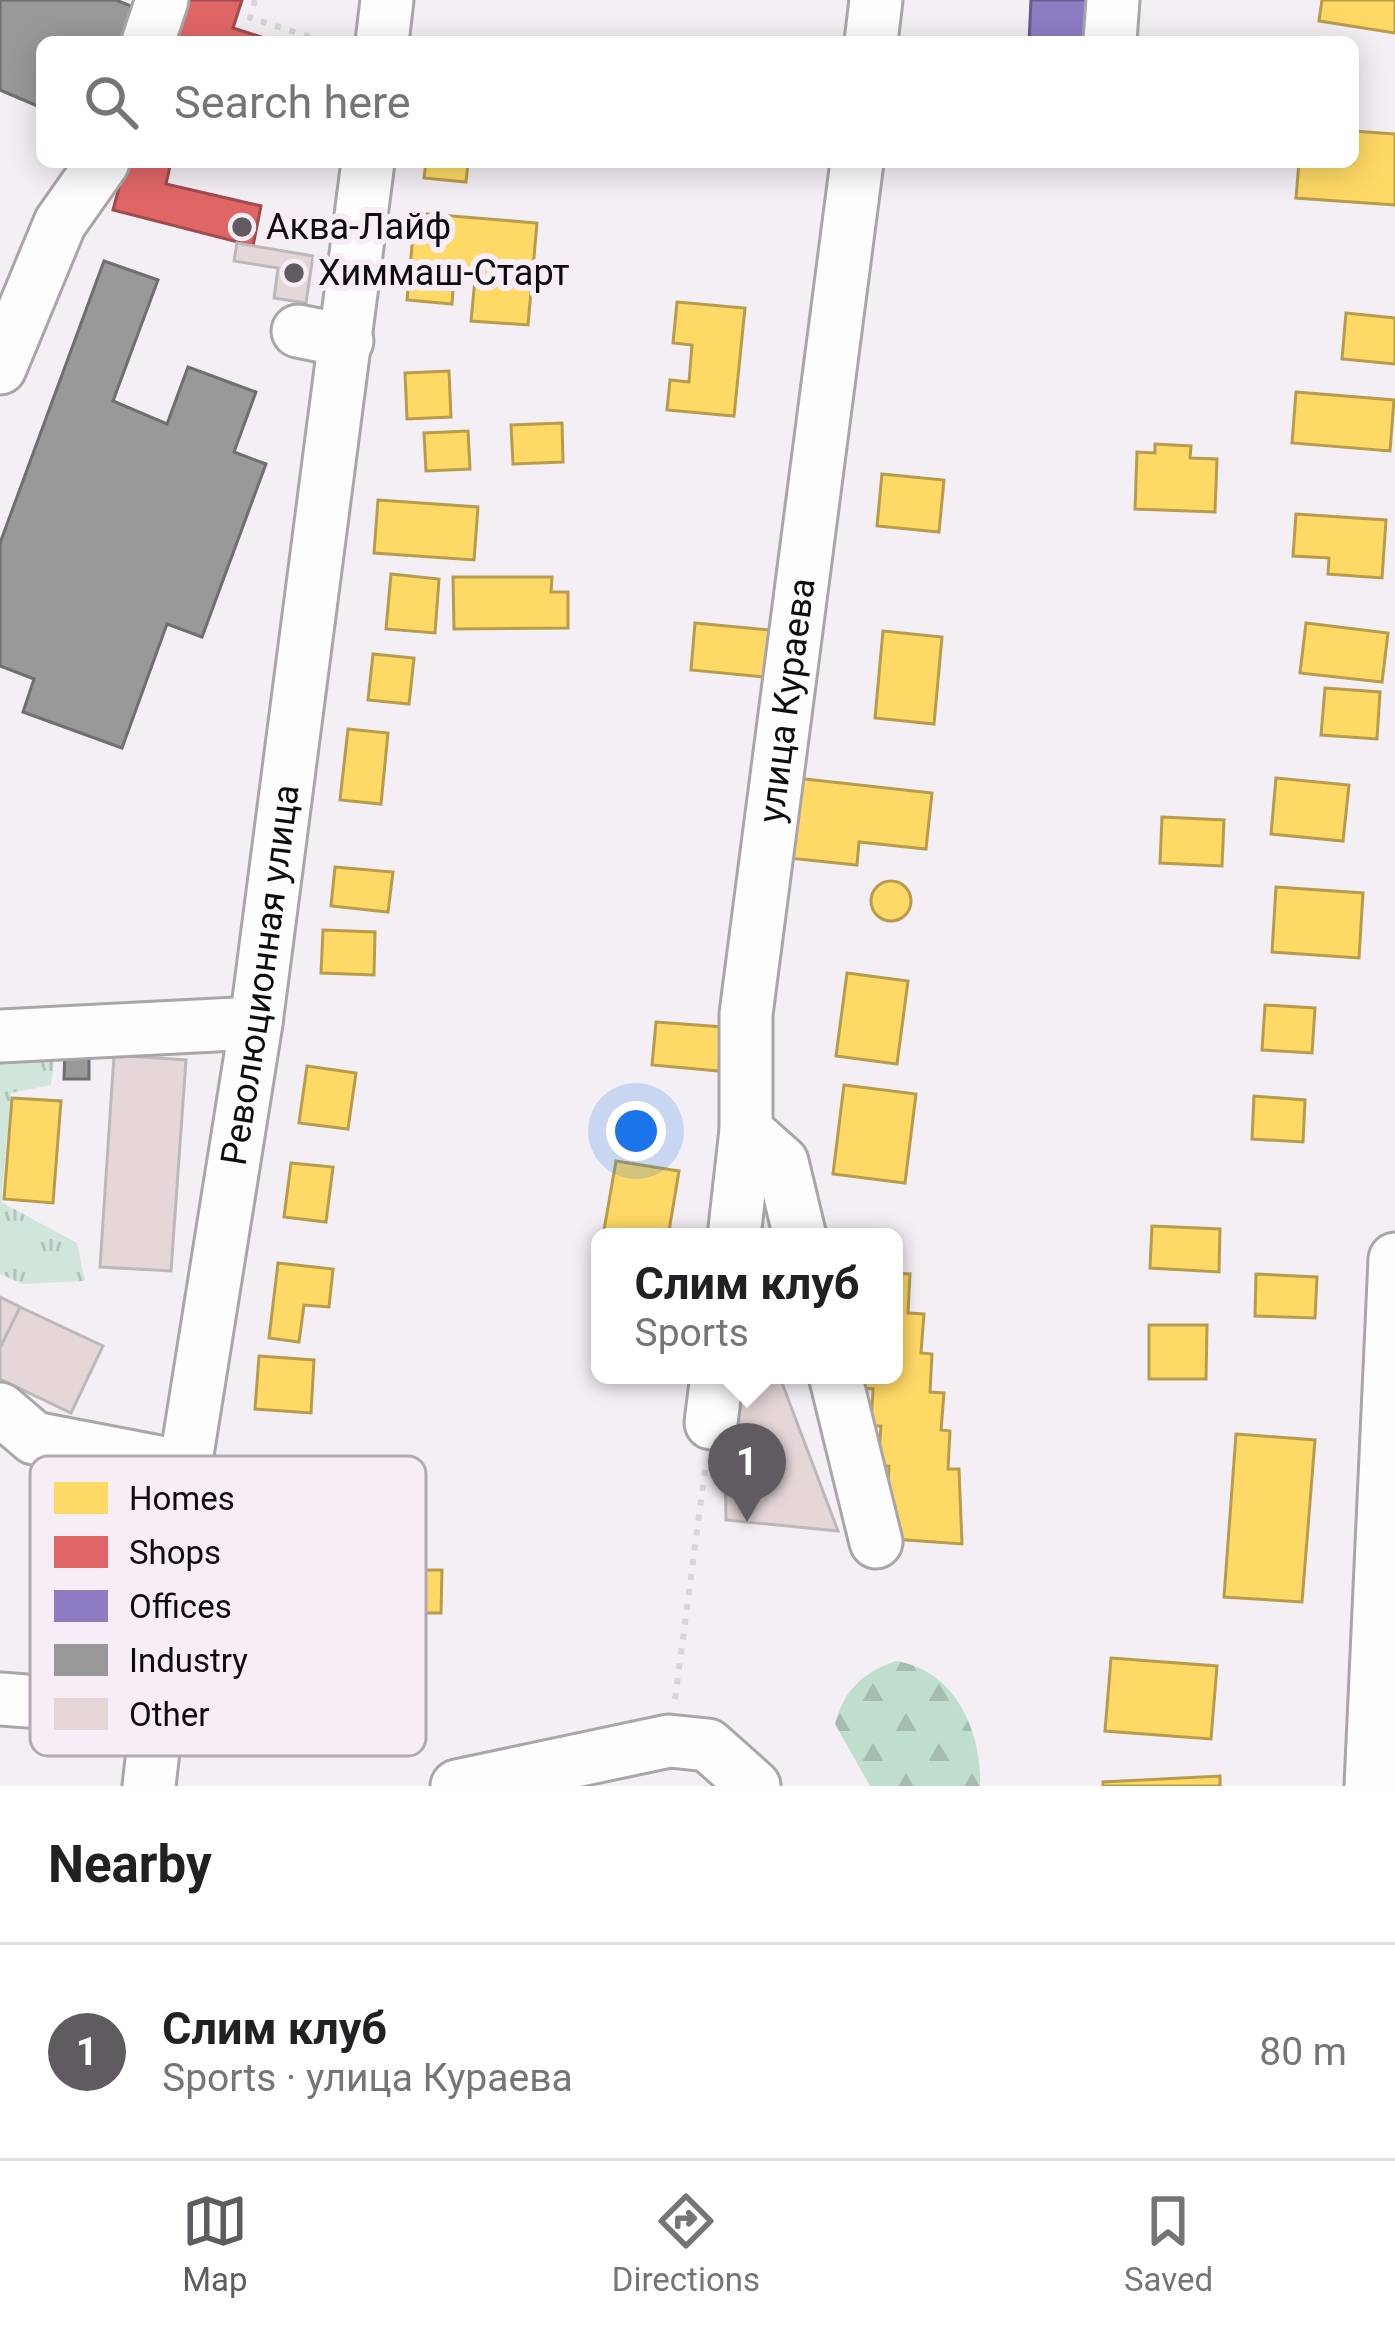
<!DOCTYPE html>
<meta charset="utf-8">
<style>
:root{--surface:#fff;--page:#f2f2f2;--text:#202124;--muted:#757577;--line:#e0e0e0;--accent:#5f5b60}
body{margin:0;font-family:Roboto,sans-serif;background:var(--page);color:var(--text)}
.you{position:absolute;left:636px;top:1131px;width:42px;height:42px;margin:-30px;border:9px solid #fff;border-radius:50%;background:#1a73e8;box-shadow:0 0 0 18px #1a73e833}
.badge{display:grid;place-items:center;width:78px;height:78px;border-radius:50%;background:var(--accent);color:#fff;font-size:39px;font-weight:700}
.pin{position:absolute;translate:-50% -99px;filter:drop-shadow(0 3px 6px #0008)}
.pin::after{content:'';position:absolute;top:63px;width:42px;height:36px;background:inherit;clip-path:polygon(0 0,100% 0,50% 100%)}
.popup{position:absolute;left:591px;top:1228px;width:312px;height:156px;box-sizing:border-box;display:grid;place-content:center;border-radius:18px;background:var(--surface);filter:drop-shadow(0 3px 9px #0005);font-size:39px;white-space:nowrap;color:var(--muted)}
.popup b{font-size:45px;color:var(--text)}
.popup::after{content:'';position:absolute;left:50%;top:100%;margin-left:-24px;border:24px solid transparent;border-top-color:var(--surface)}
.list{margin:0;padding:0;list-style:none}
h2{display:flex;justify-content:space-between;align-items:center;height:156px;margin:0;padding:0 48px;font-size:51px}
h2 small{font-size:39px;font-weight:400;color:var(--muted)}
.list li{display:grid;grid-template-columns:78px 1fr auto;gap:36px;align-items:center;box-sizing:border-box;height:216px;padding:0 48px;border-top:3px solid var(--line)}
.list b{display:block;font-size:45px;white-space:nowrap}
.list p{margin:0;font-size:39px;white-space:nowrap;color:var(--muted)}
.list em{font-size:39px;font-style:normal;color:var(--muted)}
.icon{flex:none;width:66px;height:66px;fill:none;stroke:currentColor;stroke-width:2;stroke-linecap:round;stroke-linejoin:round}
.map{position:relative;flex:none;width:1395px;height:1786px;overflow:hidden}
.search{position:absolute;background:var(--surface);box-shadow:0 6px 30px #0003;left:36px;right:36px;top:36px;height:132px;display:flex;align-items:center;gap:30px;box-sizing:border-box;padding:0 42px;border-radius:18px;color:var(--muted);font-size:45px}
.sheet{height:372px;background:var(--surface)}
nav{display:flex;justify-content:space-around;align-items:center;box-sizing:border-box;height:168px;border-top:3px solid var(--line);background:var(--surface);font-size:33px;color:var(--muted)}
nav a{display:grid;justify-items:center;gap:6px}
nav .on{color:var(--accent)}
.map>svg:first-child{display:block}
.grass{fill:url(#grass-tufts)}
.forest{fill:url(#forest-firs)}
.homes{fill:#ffd966;stroke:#b79c4c;stroke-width:3}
.shops{fill:#e06666;stroke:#a14b4c;stroke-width:3}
.offices{fill:#8e7cc3;stroke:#685a8d;stroke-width:3}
.industry{fill:#999;stroke:#706f70;stroke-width:3}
.building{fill:#e5d7d8;stroke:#bcb8ba;stroke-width:3}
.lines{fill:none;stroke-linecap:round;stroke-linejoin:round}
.minor-casing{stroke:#a9a5a9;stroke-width:57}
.path{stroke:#d7d6d7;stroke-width:6;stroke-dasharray:6 9;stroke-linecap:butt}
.minor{stroke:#fdfdfe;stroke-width:51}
.poi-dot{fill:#5f5b60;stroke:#f6edf7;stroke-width:4.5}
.labels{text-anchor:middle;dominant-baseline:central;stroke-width:12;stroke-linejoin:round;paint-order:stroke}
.poi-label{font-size:36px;fill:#0f0c0f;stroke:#f6edf7;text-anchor:start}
.street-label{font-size:36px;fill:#0f0c0f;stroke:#f6edf7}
.key{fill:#f6edf7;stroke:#b1aab1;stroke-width:3}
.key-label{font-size:33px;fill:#0f0c0f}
</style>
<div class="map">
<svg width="1395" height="1786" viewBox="0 0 1395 1786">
<defs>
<pattern id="grass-tufts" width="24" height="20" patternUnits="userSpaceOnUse" patternTransform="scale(3)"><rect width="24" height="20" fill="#d0e6da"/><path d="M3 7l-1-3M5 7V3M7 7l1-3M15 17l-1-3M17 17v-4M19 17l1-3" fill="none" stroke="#b1c4ba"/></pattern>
<pattern id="forest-firs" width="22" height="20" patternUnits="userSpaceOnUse" patternTransform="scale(3)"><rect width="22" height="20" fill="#c0decd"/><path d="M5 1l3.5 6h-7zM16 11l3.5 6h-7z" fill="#a4bdaf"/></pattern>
</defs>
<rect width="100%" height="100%" fill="#f4eff5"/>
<path class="grass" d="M56,1046L51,1085L11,1093L1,1202L77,1243L85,1281L23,1284L0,1274V1055Z"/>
<path class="forest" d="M896,1661C955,1670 982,1732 980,1786H870L835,1724C844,1690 863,1672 896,1661Z"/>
<path class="homes" d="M1322,0H1395V33L1319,21Z
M1353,131L1395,134V205L1296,198L1299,162H1353Z
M426,162H468L466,182L424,178Z
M415,213L537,223L528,325L471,321L475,279L454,277L452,304L407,300Z
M677,302L745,308L734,416L667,410L670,380L689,382L692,345L673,343Z
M1346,313L1395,318V364L1342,359Z
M449,371L451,417L407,419L405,373Z
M1296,392L1394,400L1390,451L1292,443Z
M562,423L563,462L513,464L511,425Z
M468,431L470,469L426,471L424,433Z
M1155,444L1191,446L1190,458L1217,459L1215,512L1135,509L1137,452L1155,453Z
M882,474L944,480L939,532L877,526Z
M378,500L478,507L474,560L374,553Z
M1296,514L1386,520L1382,578L1328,574L1329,558L1293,556Z
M391,574L439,579L435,633L386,629Z
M453,577H552L551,592H568V628L454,629Z
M695,623L769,630L765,677L691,670Z
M1306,623L1388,633L1382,682L1300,673Z
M883,631L942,637L934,724L875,718Z
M373,654L414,658L409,704L368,700Z
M1325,688L1380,692L1377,739L1321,735Z
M348,729L388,733L381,804L340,800Z
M796,778L932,793L926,849L859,842L857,865L788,858Z
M1276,778L1349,785L1343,841L1271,834Z
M1162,817L1224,820L1222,866L1160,863Z
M335,867L393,872L388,912L331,906Z
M871 901a20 20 0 1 1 40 0a20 20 0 1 1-40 0Z
M1276,887L1363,893L1359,958L1272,952Z
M323,930L375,932L374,975L321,973Z
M847,973L908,981L897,1064L836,1056Z
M1265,1005L1315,1008L1312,1053L1262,1050Z
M656,1022L723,1027L719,1071L652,1065Z
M307,1066L356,1073L348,1129L299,1123Z
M844,1085L916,1094L905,1183L833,1174Z
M1254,1096L1305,1100L1303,1142L1252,1139Z
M12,1098L61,1101L53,1203L4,1199Z
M616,1161L679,1171L668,1237L603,1236Z
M291,1163L333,1167L326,1222L284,1217Z
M1152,1226L1220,1229L1219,1272L1150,1268Z
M278,1263L333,1269L329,1307L304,1305L299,1342L269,1338Z
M894,1273L910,1274L908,1313L924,1314L921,1353L932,1354L930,1392L944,1393L941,1430L950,1431L948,1469H959L962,1544L893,1539L895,1506L887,1505L889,1466L878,1465L881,1426H871L873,1389L860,1388L861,1375H894Z
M1256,1274L1317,1277L1315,1318L1255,1316Z
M1149,1325H1207L1206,1379H1149Z
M259,1356L314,1360L311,1413L255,1409Z
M1236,1434L1315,1440L1302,1602L1224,1597Z
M242,1470L301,1471L300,1534L241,1533Z
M233,1567L301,1572L297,1632L228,1627Z
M367,1570H442L441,1613H367Z
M1111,1658L1217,1666L1211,1739L1105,1731Z
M1220,1776V1786H1103V1782Z"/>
<path class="shops" d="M181,0H242L233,28L277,42H166Z
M126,162H171L166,184L261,206L253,246L113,210Z
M79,1494L150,1499L141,1616L70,1610Z"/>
<path class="offices" d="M1031,0H1100L1097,42H1029Z"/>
<path class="industry" d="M0,0H116L141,10L128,42H42V108L0,90Z
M104,261L158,280L113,401L167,424L188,367L256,392L234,452L266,464L202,637L167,624L122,748L23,712L34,679L0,666V543Z
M65,1046L89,1047V1079H64Z"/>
<path class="building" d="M237,243L313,256L306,303L274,298L278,268L234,261Z
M114,1055L186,1060L171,1271L100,1267Z
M0,1297L20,1307L0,1348Z
M20,1307L103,1346L71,1413L0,1379V1348Z
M739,1375H779L838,1531L726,1520L725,1451Z"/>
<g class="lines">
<defs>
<g id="minor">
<path d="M1110,41L1113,0"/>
<path d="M148,42L162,0"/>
<path d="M382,42L387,0"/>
<path d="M871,42L876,0"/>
<path d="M298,331L347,341"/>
<path d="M0,368L60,223L103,162"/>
<path d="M0,1036L256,1023"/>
<path d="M746,1130L782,1162L800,1237"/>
<path id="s1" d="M734,1237L746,1130V1014L857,162"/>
<path d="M835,1375L876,1542"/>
<path d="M0,1409L34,1438L185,1467"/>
<path d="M711,1423L717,1375"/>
<path d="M0,1699L156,1711"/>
<path id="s2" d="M149,1786L185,1467L256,1023L368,162"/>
<path d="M457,1786L669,1741L708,1745L754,1786"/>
<path d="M1371,1786L1395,1259"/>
</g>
</defs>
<use href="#minor" class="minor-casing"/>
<path class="path" d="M255,0L250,18L326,42
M675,1699L706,1462"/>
<use href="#minor" class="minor"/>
</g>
<g class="poi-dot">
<circle cx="242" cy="227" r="12"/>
<circle cx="294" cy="273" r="12"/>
</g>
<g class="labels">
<g class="poi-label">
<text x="266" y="227">Аква-Лайф</text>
<text x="318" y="273">Химмаш-Старт</text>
</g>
<g class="street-label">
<text stroke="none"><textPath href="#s1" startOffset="540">улица Кураева</textPath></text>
<text stroke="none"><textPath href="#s2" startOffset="819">Революционная улица</textPath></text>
</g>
</g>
<rect x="30" y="1456" width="396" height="300" rx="18" class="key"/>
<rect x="54" y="1482" width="54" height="32" fill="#ffd966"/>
<rect x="54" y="1536" width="54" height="32" fill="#e06666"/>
<rect x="54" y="1590" width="54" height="32" fill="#8e7cc3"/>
<rect x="54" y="1644" width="54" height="32" fill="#999"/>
<rect x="54" y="1698" width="54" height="32" fill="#e5d7d8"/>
<g class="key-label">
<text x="129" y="1510">Homes</text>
<text x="129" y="1564">Shops</text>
<text x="129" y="1618">Offices</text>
<text x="129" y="1672">Industry</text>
<text x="129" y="1726">Other</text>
</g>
</svg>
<div class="you"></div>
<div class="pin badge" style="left:747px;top:1522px">1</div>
<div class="popup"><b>Слим клуб</b>Sports</div>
<div class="search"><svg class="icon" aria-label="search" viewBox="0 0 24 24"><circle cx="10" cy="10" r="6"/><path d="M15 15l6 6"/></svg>Search here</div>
</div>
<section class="sheet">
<h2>Nearby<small></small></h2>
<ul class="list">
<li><span class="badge">1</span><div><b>Слим клуб</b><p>Sports · улица Кураева</p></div><em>80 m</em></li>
</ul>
</section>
<nav>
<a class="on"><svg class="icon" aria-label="map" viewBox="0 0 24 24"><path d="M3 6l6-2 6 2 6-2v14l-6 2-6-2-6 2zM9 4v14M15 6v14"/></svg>Map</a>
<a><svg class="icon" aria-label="directions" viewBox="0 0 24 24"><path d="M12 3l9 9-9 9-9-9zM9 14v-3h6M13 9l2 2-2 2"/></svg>Directions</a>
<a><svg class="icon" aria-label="saved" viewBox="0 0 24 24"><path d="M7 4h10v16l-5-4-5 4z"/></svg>Saved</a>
</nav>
